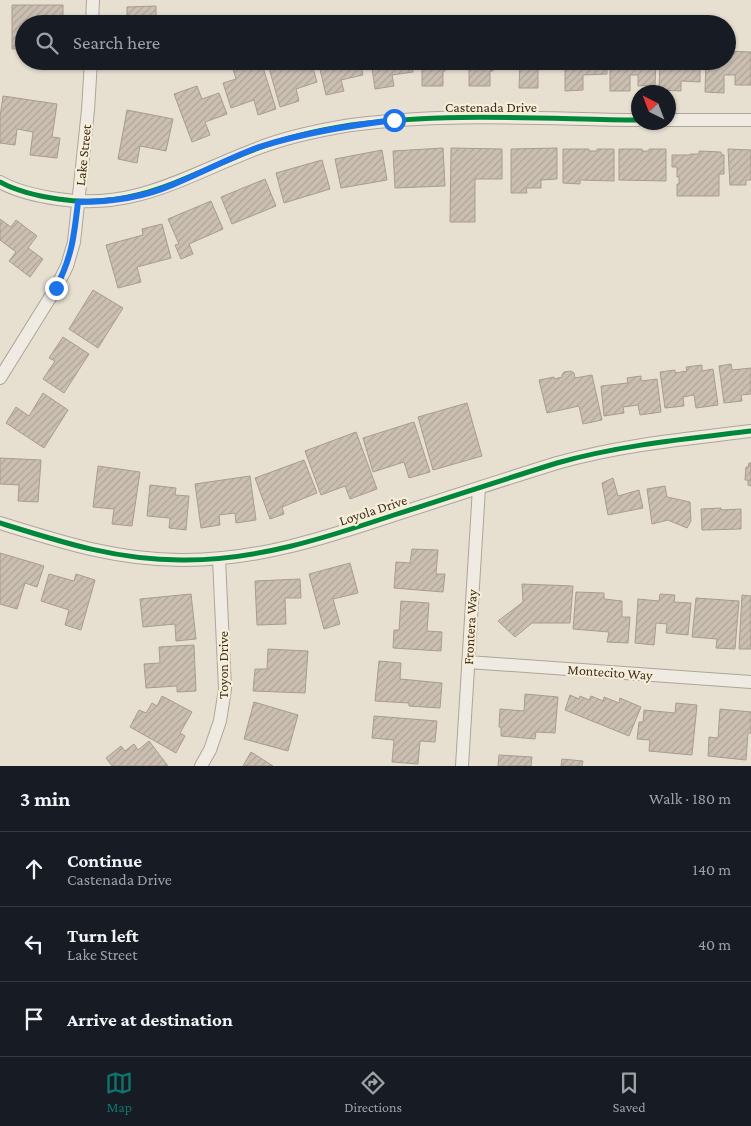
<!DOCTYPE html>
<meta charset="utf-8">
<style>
:root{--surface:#171b24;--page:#20242c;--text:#f1f3f6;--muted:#9ea1a6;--line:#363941;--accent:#0f766e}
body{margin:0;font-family:"Crimson Pro",serif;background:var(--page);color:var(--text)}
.compass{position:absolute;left:631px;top:85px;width:45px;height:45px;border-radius:50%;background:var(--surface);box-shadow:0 1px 4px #0004;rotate:318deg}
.stop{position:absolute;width:15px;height:15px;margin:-11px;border:4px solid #1a73e8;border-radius:50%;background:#fff}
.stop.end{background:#1a73e8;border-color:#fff;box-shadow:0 1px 5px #0008}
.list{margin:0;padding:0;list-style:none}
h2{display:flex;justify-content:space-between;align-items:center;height:65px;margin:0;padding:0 20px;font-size:21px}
h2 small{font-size:16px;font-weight:400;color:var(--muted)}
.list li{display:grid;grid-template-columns:32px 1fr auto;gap:15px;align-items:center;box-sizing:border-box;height:75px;padding:0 20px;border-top:1px solid var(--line)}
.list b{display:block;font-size:19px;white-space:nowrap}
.list p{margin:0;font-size:16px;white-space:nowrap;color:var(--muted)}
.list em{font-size:16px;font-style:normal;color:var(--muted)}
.icon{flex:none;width:28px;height:28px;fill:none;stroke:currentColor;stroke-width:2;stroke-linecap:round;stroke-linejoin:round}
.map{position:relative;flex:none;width:751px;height:766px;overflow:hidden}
.search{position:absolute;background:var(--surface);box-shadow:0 1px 4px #0004;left:15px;right:15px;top:15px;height:55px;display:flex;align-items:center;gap:12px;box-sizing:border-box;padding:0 18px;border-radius:28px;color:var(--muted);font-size:19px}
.sheet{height:290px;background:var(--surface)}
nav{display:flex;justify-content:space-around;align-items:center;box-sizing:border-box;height:70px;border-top:1px solid var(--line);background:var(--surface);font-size:14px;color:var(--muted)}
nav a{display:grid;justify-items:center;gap:2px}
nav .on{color:var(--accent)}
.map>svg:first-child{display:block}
.building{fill:url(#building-hatch);stroke:#a89c90}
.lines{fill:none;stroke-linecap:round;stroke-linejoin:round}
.minor-casing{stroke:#ada599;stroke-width:14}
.minor{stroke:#efebe3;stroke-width:12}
.cycleway-casing{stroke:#f7eed8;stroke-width:8}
.cycleway{stroke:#00873e;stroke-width:5}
.route{stroke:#1a73e8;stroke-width:6}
.labels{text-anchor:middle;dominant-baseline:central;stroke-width:4.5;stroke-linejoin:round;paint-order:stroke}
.street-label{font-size:14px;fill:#3d2e20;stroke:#f7eed8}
</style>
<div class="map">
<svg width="751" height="766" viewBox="0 0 751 766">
<defs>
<pattern id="building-hatch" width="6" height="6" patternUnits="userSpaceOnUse" patternTransform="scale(1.25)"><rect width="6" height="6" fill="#cbbfb2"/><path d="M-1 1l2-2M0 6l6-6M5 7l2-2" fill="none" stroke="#afa499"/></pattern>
</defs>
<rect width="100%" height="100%" fill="#e7e0d1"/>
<path class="building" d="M12,5H63V24H24V49H12Z
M156,6V24H127V7Z
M727,51L751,52V85H735V75H724V93L705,92L706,61H727Z
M124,61H166V63H124Z
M248,61H261L276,109L258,115L254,100L231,108L223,83L236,79L233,69L239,67L238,65Z
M267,61H311L317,82L296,89L299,101L280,107Z
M318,61H360L363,75L341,80L344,91L326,95Z
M371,61H411L413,72L392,75L394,86L375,89Z
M422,61H461V66H445V71H443V86H422Z
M469,61H510V66H493V71H490V86H469Z
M520,61H559V68H538V88H519Z
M565,61H607V74L583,75V90L565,91Z
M610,61H656L655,85L638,86V75H630V91H610Z
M660,61H700V82L681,81V91L659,90Z
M197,86L202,99L219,93L227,114L205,122L210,135L192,142L174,94Z
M3,96L57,104L52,137L60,138L57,158L30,155L33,132L17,129L15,145L0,143V117Z
M127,110L173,119L166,151L140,146L137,163L118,159Z
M443,148L445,186L395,188L393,151Z
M451,148L502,149V179H475V222H450Z
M557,148V179L541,180V188H526L527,193H511V149Z
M563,149H589V151H597V149H614V181L580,180V184L563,183Z
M619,149H642V151H649V149H666V181L619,180Z
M728,149L751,150V180H746V185H730Z
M382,150L387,180L341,188L335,159Z
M699,151L721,152V154L724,155V174H719V196H677V184H679V177H677V167H672V155H689L690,154H699Z
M322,160L330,189L284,203L276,173Z
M265,179L276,206L232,224L221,197Z
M211,201L223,229L189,244L193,254L181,259L175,245L179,244L168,219Z
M0,219L11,227L16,220L37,236L28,248L43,259L30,277L9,261L16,252L0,240Z
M162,224L171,258L137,267L141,282L118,288L106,245L143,235L142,229Z
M93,290L123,308L98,348L69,329Z
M63,337L89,354L64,393L43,379L55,361L49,358Z
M731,364L732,370L751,368V394L741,395L742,401L724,403L719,366Z
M702,365V371L713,369L718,405L696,408L694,395L683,397L684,406L665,408L660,372L675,370V373L687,371L686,367Z
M571,371L574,373L575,378L592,375L602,420L583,424L579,406L547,413L539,380L554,377V379L562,377V375L564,372Z
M641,376V381L657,379L661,412L640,415L638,405L623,407L624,413L604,416L601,386L628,383L627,378Z
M43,393L68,410L44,448L6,423L16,407L29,416Z
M467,403L482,456L433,470L418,417Z
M414,422L430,472L409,478L404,462L373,472L363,438Z
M356,432L377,489L350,499L345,486L321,495L305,451Z
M0,458L41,460L38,502L18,501L19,485L0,484Z
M304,460L317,493L282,507L284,514L270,519L255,478Z
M749,463H751V486L748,485V480H745L746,467H748Z
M98,466L140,472L132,526L112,524L114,509L93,507Z
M250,476L256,520L236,523L235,513L219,515L220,525L201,528L195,484Z
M613,478L618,496L639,490L643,508L608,515L602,483Z
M150,485L176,488L175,495L189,496L186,530L169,528L170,518L147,516Z
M665,486L667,497L690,502L691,521L687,528L668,520L652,524L647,489Z
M721,508V510L741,509V529L702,530L701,509Z
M412,549L438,550L436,574H445L443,592L394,588L396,562L410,563Z
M0,553L44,566L37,587L25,583L17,609L0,604Z
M350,563L358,593L333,599L340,624L324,629L309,574Z
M49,574L74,581L76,574L95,580L81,630L65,625L69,610L41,601Z
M300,579L301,598H285L286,624L257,625L255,581Z
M522,584L573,586L570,623H532L515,637L498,621L523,602Z
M576,592L604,593V599L622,601V617H630L628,643L607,642L609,632L573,629Z
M191,594L196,639L176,641L175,624L143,627L140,599Z
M660,594L675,595L674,602L691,603L688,635L666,633L667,624L656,623L654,645L635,643L638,599L659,601Z
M742,595L751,596V649H739Z
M696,598L739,601L735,649L716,648L717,639L692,637Z
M401,601L429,603L427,631L442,632L441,651L393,648L394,630H399Z
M194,645L196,691L177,692V686L146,688L144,664L160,663L159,647Z
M268,649L308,651L305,693L253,691L255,669H267Z
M379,661L401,663L400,679L442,683L440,708L409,706V703L375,701Z
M525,694L558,697L555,733L536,732L535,739L501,736V727H499L500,709L524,711Z
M570,695L579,699L580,696L589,700L591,696L603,701L604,697L619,703L620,698L641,707L629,736L565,710Z
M162,696L192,712L180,733L185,736L176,753L130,727L139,710L146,713L152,703L157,706Z
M254,702L298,715L288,751L244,739Z
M676,703L697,705L692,755L649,751L650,740L637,739L639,722H643L644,710L675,713Z
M720,709L751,712V733H748L746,760L708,756L709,737L718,738Z
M374,716L437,721L435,742L420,741L418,764L392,762L394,740L372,738Z
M149,741L168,766H112L106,758L121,746L125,751L134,744L138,750Z
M251,752L273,766H243Z
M499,755L532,757L531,766H498Z
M562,759L583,761L582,766H561Z"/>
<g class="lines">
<defs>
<path id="minor" d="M92,24L93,0
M668,120H751
M0,182C18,192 37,196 58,199C135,211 187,175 256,149C286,137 320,130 351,125C446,112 543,119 638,120
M0,378L56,288L67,266L74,242L88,110L91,61
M0,523C61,542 116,560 181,560C255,561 325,538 394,515C448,498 502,480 557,463C621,445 685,439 751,431
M468,662L751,682
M201,766L210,750L220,721L225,689L219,559
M462,766L479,488"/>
</defs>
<use href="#minor" class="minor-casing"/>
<use href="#minor" class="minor"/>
<defs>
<path id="cycleway" d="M0,182C18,192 37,196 58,199C135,211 187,175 256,149C286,137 320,130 351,125C446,112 543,119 638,120
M0,523C61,542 116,560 181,560C255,561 325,538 394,515C448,498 502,480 557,463C621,445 685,439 751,431"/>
</defs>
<use href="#cycleway" class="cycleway-casing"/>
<use href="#cycleway" class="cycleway"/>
</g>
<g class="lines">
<path class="route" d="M56,288C72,256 74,237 78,202C110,202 142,198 172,185C201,173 229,158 259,147C303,133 348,126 394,120"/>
</g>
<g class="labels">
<g class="street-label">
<text x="491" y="107">Castenada Drive</text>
<text transform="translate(83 155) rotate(-84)">Lake Street</text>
<text transform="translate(373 510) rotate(-18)">Loyola Drive</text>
<text transform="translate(470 627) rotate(-87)">Frontera Way</text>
<text transform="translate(223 665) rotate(-90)">Toyon Drive</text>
<text transform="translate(610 672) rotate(4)">Montecito Way</text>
</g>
</g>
</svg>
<svg class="compass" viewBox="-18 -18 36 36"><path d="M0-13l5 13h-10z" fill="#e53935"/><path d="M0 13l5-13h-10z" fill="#9ea1a6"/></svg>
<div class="stop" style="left:394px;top:120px"></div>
<div class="stop end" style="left:56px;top:288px"></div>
<div class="search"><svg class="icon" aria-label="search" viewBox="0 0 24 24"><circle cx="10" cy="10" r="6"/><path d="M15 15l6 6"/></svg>Search here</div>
</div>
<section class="sheet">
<h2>3 min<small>Walk · 180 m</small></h2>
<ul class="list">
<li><svg class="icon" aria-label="ahead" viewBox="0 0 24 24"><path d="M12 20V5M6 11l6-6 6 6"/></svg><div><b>Continue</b><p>Castenada Drive</p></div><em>140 m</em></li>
<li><svg class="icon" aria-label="left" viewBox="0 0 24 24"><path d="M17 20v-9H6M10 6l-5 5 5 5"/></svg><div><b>Turn left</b><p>Lake Street</p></div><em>40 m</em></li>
<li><svg class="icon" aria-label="arrive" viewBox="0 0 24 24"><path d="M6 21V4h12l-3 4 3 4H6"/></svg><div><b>Arrive at destination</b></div></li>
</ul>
</section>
<nav>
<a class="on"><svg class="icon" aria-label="map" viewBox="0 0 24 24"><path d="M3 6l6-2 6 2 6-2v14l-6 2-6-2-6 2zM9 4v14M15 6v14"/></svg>Map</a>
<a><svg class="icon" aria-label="directions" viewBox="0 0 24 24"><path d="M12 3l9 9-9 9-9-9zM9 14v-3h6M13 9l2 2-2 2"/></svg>Directions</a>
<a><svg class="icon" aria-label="saved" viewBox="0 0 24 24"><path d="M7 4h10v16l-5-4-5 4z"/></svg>Saved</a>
</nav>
